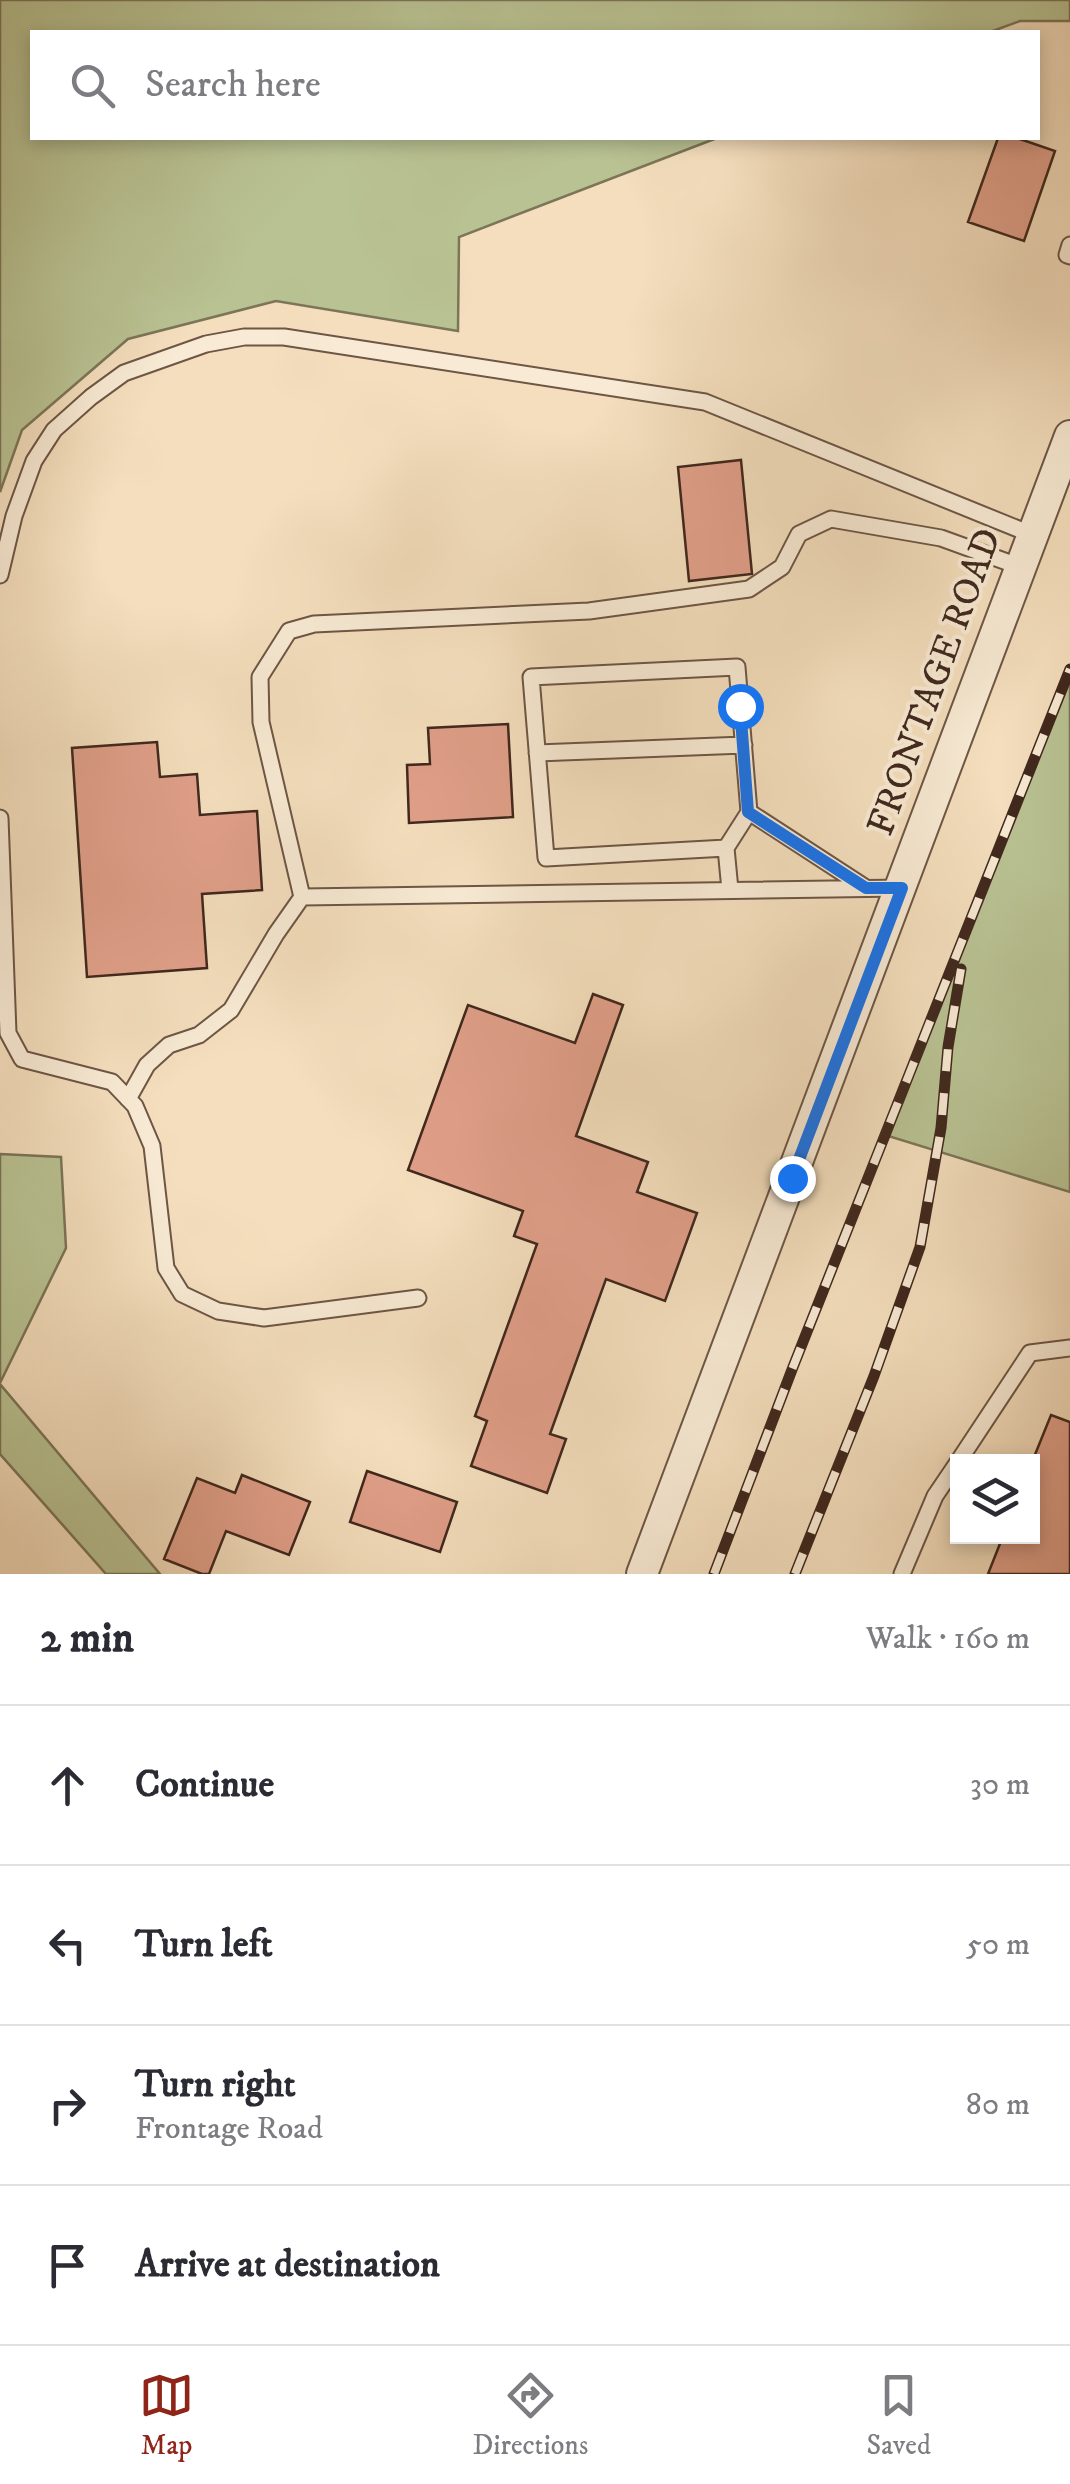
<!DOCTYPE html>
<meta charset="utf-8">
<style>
:root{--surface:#fff;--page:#f2f2f3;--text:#2b2b33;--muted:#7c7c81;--line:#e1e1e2;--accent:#8f2418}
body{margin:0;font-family:"IM FELL DW Pica",serif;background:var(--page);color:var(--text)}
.controls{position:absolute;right:30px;bottom:30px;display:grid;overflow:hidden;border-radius:0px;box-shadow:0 5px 15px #0003}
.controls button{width:90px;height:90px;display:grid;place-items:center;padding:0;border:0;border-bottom:2px solid var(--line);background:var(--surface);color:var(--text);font:50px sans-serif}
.stop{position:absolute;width:30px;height:30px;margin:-22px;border:8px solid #1a73e8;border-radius:50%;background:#fff}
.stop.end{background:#1a73e8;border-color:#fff;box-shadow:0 2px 10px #0008}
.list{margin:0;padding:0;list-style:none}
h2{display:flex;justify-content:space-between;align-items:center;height:130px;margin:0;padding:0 40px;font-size:42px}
h2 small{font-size:32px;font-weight:400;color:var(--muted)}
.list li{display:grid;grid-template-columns:65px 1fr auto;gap:30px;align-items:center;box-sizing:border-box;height:160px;padding:0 40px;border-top:2px solid var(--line)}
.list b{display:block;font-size:38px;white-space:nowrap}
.list p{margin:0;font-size:32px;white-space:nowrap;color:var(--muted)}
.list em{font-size:32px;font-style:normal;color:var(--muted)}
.icon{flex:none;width:55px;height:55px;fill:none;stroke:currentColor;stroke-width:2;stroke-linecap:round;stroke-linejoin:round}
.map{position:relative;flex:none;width:1070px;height:1574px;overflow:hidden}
.search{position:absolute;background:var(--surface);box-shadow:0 5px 15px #0003;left:30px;right:30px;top:30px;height:110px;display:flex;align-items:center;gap:25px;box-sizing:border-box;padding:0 35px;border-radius:0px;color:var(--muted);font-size:38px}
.sheet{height:770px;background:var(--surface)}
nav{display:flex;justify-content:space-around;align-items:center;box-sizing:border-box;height:140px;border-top:2px solid var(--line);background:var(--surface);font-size:28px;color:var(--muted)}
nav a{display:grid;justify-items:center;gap:5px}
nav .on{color:var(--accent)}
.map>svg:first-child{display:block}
.green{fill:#b9c293;stroke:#7c7558;stroke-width:2.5}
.building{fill:#e09f89;stroke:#40281d;stroke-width:2.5}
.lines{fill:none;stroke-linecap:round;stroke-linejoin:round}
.lane-casing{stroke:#6d5645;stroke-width:19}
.street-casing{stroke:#6d5645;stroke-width:34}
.lane{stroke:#f8ead4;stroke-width:15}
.street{stroke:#f8ead4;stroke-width:30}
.rail-casing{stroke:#40281d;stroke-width:11}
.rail{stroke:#f8ead4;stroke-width:8;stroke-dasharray:22;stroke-linecap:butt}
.route{stroke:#1a73e8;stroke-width:12}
.labels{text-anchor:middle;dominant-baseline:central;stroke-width:8;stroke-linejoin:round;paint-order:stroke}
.street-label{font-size:38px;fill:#40281d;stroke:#f8ead4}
</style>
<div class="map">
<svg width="1070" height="1574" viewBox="0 0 1070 1574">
<rect width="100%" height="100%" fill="#f4debd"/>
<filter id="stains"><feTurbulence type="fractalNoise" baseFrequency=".002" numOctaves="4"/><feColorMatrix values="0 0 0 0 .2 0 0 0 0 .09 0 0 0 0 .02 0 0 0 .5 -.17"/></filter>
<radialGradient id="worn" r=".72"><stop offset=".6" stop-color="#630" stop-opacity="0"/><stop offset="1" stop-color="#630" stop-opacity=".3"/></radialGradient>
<path class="green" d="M0,0H1070V21H1020L990,32H32V138H717L459,237L458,331L276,301L128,339L22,430L0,492Z
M1070,673V1192L885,1135Z
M0,1154L61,1157L66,1248L0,1383Z
M0,1384L160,1574H106L0,1454Z"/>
<path class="building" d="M998,138H1017L1055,151L1024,241L968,222Z
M741,460L752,574L689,581L678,467Z
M508,724L513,817L409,823L407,765L430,764L428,728Z
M157,742L160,777L197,774L200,815L257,811L262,890L202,894L207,968L87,977L72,748Z
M593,994L623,1005L576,1136L648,1162L637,1192L697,1213L665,1301L606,1279L550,1434L566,1439L547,1493L471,1466L487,1421L475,1416L537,1244L514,1236L523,1211L408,1170L468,1005L575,1043Z
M1051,1415L1070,1422V1574H988L1003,1536H1032V1462Z
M367,1471L457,1502L440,1552L350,1522Z
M242,1475L310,1502L289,1555L226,1531L209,1574H202L164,1559L197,1478L235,1493Z"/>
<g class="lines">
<defs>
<path id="lane" d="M1070,245L1067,255L1070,256
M0,575L14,516L34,461L54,430L91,397L124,373L206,344L244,337H284L705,402L1033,535
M537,753L744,745
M0,818L8,1033L22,1059L112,1082L135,1106L152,1146L166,1268L182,1294L218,1311L264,1318L418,1298
M726,848L749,812
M730,890L726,848L546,858L531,677L737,667L749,812L866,888
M302,897L261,722L260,677L289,631L314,624L589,611L749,589L782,567L799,534L831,519L941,538L1021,567
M128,1099L147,1065L169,1045L199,1035L231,1010L276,934L302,897L902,888
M958,1462L1030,1353L1070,1348
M902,1574L935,1496L958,1462"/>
<path id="street" d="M642,1574L1070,436"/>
</defs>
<use href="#lane" class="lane-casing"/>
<use href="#street" class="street-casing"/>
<use href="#lane" class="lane"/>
<use href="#street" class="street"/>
<defs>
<path id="rail" d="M714,1574L793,1367L1070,669
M795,1574L874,1376L920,1247L941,1128L948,1047L961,969"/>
</defs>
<use href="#rail" class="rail-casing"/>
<use href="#rail" class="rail"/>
</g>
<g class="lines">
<path class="route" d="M740,706L748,812L866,888H902L792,1178"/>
</g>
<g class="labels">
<g class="street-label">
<text transform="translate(935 682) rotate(-70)">FRONTAGE ROAD</text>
</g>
</g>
<rect width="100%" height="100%" filter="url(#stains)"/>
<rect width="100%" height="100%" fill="url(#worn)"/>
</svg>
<div class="controls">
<button><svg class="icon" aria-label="layers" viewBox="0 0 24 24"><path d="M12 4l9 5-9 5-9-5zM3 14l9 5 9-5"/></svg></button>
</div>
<div class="stop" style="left:740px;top:706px"></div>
<div class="stop end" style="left:792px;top:1178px"></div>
<div class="search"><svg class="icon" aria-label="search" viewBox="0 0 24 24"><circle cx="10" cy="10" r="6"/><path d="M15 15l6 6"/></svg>Search here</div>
</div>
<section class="sheet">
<h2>2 min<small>Walk · 160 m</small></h2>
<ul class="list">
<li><svg class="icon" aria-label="ahead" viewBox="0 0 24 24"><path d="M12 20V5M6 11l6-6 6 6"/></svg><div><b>Continue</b></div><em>30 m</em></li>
<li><svg class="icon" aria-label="left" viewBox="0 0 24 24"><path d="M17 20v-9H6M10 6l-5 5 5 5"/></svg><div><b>Turn left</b></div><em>50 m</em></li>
<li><svg class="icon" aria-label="right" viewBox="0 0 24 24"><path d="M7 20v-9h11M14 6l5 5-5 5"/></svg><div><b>Turn right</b><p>Frontage Road</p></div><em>80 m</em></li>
<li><svg class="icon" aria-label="arrive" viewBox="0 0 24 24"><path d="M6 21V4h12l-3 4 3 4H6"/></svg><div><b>Arrive at destination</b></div></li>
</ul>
</section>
<nav>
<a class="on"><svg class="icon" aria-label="map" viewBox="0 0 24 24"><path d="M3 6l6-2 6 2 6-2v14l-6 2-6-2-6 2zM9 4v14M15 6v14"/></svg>Map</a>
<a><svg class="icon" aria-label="directions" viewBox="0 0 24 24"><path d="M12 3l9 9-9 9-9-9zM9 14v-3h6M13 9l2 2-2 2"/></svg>Directions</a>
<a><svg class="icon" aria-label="saved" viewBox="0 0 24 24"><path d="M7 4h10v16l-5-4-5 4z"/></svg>Saved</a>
</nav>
